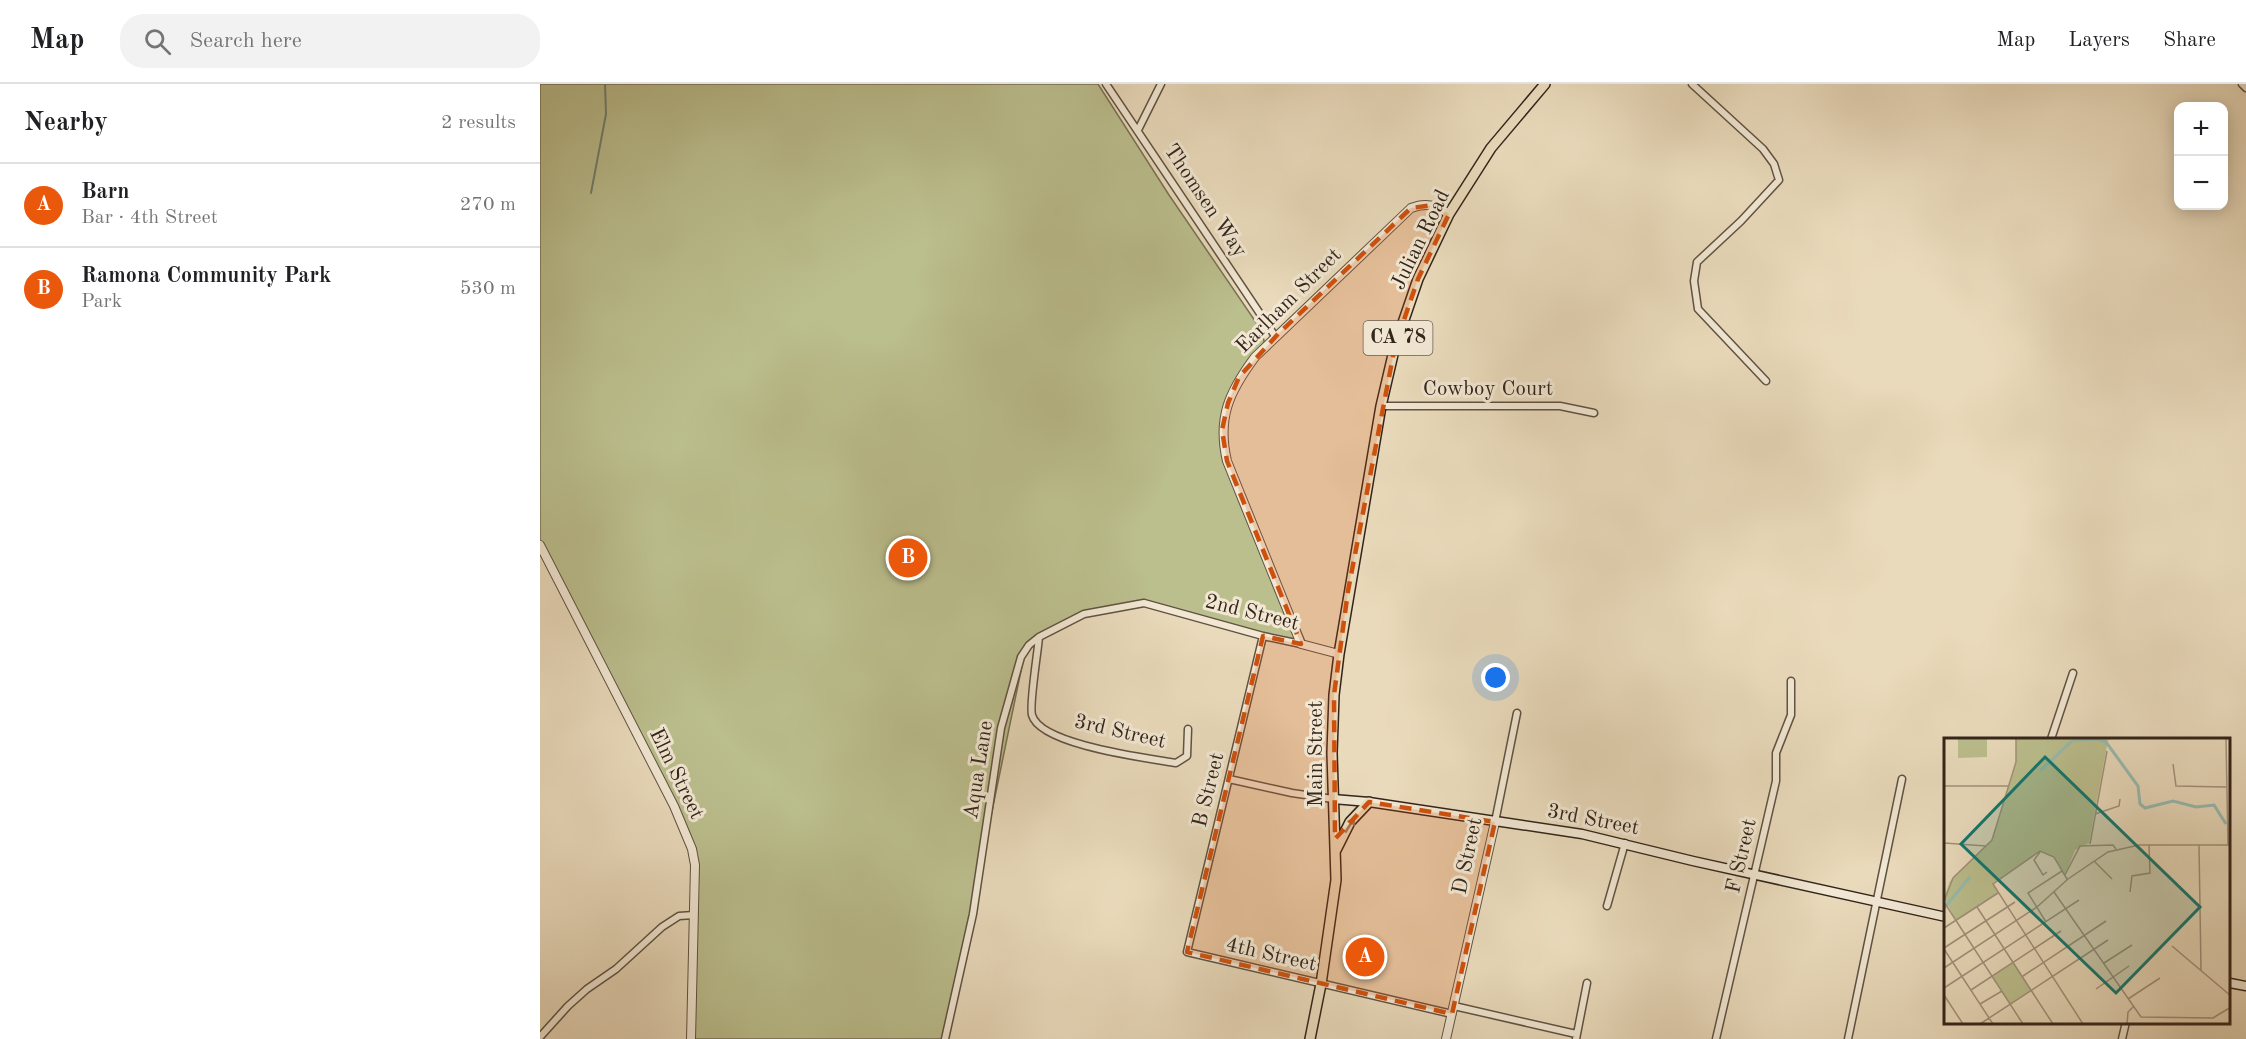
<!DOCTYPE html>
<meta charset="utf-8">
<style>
:root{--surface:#fff;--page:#f2f2f2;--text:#202124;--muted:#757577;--line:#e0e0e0;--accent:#ea580c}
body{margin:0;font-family:"Old Standard TT",serif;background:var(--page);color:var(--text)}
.controls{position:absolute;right:18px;top:18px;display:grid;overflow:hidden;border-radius:12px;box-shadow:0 3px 15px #0003}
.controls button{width:54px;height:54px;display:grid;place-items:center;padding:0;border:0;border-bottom:2px solid var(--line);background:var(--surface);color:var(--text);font:30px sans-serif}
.you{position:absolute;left:956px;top:594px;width:21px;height:21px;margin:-15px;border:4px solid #fff;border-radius:50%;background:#1a73e8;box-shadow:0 0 0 9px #1a73e833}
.badge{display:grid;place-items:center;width:39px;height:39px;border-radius:50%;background:var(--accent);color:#fff;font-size:20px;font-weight:700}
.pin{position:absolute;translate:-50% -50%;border:3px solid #fff;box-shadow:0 2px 6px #0006}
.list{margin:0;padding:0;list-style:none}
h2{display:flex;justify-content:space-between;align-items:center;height:78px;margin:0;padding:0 24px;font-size:26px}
h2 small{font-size:20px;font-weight:400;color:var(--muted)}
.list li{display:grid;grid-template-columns:39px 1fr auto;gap:18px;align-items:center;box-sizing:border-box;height:84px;padding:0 24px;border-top:2px solid var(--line)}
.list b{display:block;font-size:22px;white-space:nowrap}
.list p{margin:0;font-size:20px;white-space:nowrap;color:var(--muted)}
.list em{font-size:20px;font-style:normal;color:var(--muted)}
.icon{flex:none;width:33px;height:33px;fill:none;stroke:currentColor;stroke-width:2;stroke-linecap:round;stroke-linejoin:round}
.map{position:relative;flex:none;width:1706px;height:955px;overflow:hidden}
header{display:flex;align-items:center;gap:36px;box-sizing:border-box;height:84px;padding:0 30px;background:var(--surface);border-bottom:2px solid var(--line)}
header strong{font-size:28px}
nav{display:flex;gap:33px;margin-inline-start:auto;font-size:21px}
.search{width:420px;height:54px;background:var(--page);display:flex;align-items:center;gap:15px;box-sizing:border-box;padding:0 21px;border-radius:24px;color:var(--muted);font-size:22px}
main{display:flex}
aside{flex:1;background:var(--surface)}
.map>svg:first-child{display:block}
.green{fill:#bbbe8d;stroke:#777154;stroke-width:1.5}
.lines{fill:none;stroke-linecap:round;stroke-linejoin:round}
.stream{stroke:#6f7f74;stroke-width:2}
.minor-casing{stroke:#605242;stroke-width:9}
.tertiary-casing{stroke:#605242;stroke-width:10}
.secondary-casing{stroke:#33241a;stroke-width:11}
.primary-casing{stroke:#33241a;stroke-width:12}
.minor{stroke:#f1e7d3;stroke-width:6}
.tertiary{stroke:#f1e7d3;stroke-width:8}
.secondary{stroke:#f1e7d3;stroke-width:8}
.primary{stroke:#e9dabb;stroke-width:9}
.oneway{fill:#8e7f6a}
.marked{fill:#cd510e;fill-opacity:0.2;stroke:#cd510e;stroke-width:4.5;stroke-dasharray:12 8;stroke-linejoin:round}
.labels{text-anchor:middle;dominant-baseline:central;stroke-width:6;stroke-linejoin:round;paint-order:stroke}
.shield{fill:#f1e7d3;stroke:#6c5e52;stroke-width:1.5}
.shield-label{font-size:20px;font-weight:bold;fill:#33241a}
.street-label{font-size:21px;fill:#33241a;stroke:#f1e7d3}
.inset-river{fill:none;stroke:#97bbb0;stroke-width:3}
.inset-road{fill:none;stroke:#a0917b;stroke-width:1.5}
.view{fill:#0f766e;fill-opacity:0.15;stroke:#0f766e;stroke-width:3}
.inset-edge{fill:none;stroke:#33241a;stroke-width:3}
</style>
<header>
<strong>Map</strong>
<div class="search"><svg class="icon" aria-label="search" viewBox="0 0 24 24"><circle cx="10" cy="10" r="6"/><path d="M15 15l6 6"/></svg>Search here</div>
<nav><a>Map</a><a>Layers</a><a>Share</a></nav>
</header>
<main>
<aside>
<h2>Nearby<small>2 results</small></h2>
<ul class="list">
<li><span class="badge">A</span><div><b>Barn</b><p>Bar · 4th Street</p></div><em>270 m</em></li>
<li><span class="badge">B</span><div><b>Ramona Community Park</b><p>Park</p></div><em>530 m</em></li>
</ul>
</aside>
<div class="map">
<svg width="1706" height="955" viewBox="0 0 1706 955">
<rect width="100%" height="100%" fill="#e9dabb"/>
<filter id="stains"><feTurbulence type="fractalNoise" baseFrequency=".00333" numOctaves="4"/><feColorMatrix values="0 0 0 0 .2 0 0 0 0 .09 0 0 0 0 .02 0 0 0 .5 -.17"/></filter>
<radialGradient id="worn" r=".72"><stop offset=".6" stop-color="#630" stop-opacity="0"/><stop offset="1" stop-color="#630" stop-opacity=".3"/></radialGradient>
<path class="green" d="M0,0H558L629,111L722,247L725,262L715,273L686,326L687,378L767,562L605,519L553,527L490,560L483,577L405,955H151L152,765L0,460Z"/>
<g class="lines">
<path class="stream" d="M51,109L66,30L65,0"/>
<defs>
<path id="minor" d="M566,0L735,252
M1152,0L1223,65L1234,80L1239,96L1201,137L1157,178L1154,197L1158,225L1226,297
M1702,0L1706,4
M598,46L621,0
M841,322H1020L1054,329
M723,552L647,868L912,930
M499,553C498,567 489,621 492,631C500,661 607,674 636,679L647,672L648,645
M1511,655L1533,589
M689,695L752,709L793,715
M955,738L977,629
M1067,822L1085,759
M914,922L1036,950
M0,953L28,922L47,905L76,885L122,843L139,832L154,831
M405,955L433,830L461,644L481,573L489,561L499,553L544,530L604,519L723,552L761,560
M1036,955L1047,899
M1176,955L1236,697V669L1251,631V597
M1308,955L1362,695
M1582,955L1586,938"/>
<path id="tertiary" d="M0,461L134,722L152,765L155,781L151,955
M799,570L761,560L687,377C677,334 689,308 715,273L871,124C886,118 895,121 909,130
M906,955L955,738"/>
<path id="secondary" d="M793,715L829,718L1042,750L1153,777L1406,833
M1690,899L1706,902"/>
<path id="primary" d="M796,766L810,738L829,718
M770,955L781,900L796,796L792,669L794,611L799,570L841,322L855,262L878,195L909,130L951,64L1005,0"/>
</defs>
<use href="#minor" class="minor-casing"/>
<use href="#tertiary" class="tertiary-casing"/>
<use href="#secondary" class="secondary-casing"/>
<use href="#primary" class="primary-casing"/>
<use href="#minor" class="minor"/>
<use href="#tertiary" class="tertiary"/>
<use href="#secondary" class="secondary"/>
<use href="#primary" class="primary"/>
</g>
<defs><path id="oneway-solid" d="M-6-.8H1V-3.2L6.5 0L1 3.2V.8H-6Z" transform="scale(1.5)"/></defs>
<use class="oneway" href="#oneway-solid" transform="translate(810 741) rotate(-58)"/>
<path class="marked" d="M894,121L909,130L878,195L855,262L808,507L794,611L795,755L829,718L955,738L912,930L647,868L723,552L761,560L687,377L682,346L688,319L699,293L739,249L871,124Z"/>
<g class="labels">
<rect class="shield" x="823.5" y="237" width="69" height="34" rx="4.5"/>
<g class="shield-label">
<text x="858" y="254">CA 78</text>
</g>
<g class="street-label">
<text transform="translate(665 117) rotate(56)">Thomsen Way</text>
<text transform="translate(881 156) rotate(-64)">Julian Road</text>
<text transform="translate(749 217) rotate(-45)">Earlham Street</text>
<text x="948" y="305">Cowboy Court</text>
<text transform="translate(712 529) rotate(14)">2nd Street</text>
<text transform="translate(580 648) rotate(13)">3rd Street</text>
<text transform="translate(776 670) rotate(-90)">Main Street</text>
<text transform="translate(439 686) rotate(-81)">Aqua Lane</text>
<text transform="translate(136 690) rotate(64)">Elm Street</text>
<text transform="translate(669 706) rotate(-76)">B Street</text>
<text transform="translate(1053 736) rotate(11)">3rd Street</text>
<text transform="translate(928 772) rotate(-78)">D Street</text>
<text transform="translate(1202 772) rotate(-77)">F Street</text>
<text transform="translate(731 871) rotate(13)">4th Street</text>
</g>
</g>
<g transform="translate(1404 654)">
<rect width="286" height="286" fill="#e9dabb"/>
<path d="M14,1H43V19L14,20ZM72,1H168L164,2L145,105L131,112L121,137L110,119L97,113L49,145L54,155L12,183L0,160L6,143L47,103L72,24ZM69,225L87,252L66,266L48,239Z" fill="#bbbe8d"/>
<path class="inset-river" d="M96,33L129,2L154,1L162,4L194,48L196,66L201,70L229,63L252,69L270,67L282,86M0,170L26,139"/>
<path class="inset-road" d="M282,1L284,107M229,26L232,48L282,49M0,48H64M151,76L175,68L176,61M0,105L42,108M146,106L163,13M255,107L257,232M96,114L90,122L99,137L103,134M150,123L168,141M121,137L136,108L169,107L172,111M123,141L110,119L96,113L49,146L139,286M110,154L197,279L269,280L287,269M186,154L188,138L206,135L205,107M0,163L9,140L48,102L72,24V1M0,164L79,286M33,169L109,286M102,184L84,155L118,133M0,190L54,155M228,208L287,258M0,210L71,164M0,211L49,286M160,225L188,207M0,230L93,169L124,141L164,114L195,107H287M79,238L162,183M0,250L135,162M152,251L185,228M27,252L117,193M0,257L19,286M184,261L216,240M36,266L58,253M36,286L164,202M183,286L184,274L189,269"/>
<path class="view" d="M101,19L256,169L172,255L17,106Z"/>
<rect width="286" height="286" class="inset-edge"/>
</g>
<rect width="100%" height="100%" filter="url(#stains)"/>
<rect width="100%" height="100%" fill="url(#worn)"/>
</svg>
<div class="controls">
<button>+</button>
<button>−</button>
</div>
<div class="you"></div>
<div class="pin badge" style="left:825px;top:873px">A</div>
<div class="pin badge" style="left:368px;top:474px">B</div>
</div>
</main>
